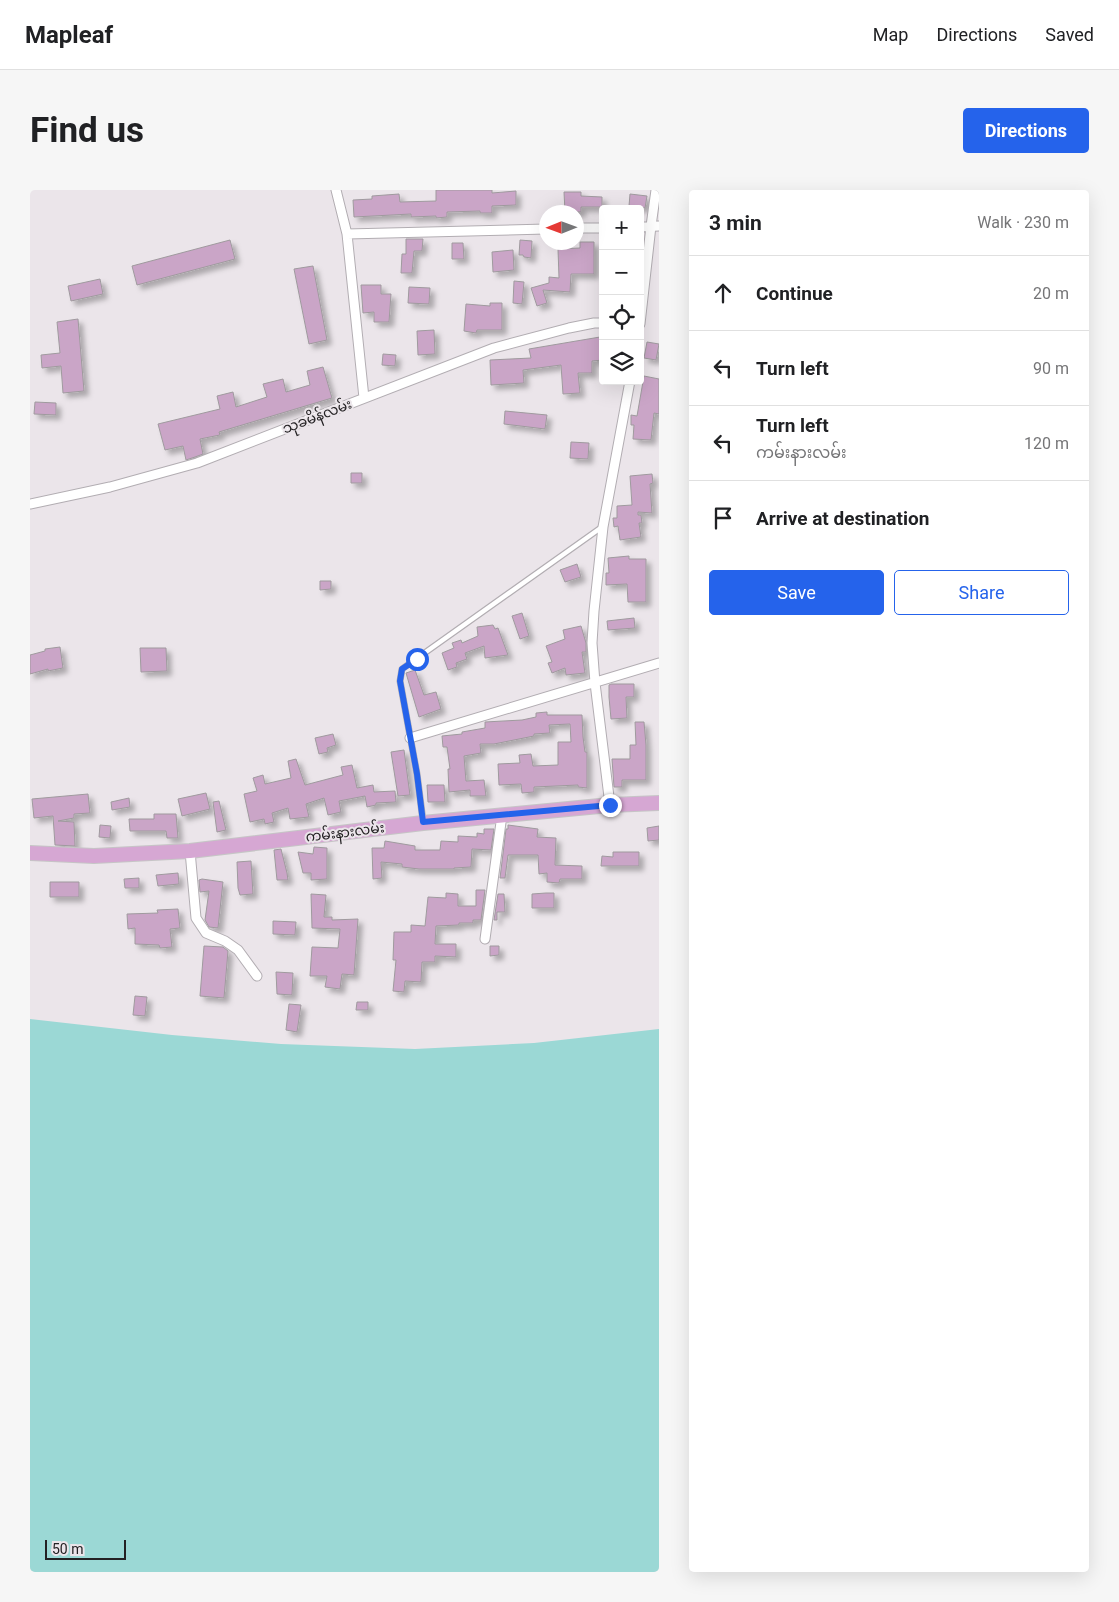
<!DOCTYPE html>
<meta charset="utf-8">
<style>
:root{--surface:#fff;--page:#f6f6f6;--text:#202124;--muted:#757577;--line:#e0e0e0;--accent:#2563eb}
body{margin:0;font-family:Roboto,"Noto Sans Myanmar",sans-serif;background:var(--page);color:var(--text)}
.controls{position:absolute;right:15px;top:15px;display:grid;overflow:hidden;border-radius:5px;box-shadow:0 5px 20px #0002}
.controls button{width:45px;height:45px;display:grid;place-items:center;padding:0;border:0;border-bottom:1px solid var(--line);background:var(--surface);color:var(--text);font:25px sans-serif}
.compass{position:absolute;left:509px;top:15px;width:45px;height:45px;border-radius:50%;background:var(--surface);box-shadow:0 5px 20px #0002;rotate:269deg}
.scale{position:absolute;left:15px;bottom:12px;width:81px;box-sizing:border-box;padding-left:5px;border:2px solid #232123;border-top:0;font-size:14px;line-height:18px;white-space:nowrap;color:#232123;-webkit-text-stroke:4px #ebe5ea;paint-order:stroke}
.stop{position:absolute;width:15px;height:15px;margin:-11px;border:4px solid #2563eb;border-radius:50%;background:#fff}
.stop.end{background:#2563eb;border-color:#fff;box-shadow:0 1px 5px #0008}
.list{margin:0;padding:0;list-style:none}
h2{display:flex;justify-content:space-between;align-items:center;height:65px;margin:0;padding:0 20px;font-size:21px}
h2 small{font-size:16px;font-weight:400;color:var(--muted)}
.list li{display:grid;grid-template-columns:32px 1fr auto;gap:15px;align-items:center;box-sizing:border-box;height:75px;padding:0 20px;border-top:1px solid var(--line)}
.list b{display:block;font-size:19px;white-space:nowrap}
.list p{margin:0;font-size:16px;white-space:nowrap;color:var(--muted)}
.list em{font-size:16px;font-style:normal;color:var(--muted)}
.actions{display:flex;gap:10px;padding:15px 20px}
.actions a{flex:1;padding:11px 0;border:1px solid var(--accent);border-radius:5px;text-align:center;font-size:18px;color:var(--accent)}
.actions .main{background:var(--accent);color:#fff}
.icon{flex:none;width:28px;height:28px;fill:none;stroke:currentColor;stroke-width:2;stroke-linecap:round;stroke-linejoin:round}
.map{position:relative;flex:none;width:629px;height:1382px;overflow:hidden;border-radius:5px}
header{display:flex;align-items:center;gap:30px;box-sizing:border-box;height:70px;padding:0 25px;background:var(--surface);border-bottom:1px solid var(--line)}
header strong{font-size:24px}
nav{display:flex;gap:28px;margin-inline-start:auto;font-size:18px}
.intro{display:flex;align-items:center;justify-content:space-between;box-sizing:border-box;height:120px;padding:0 30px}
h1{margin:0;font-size:35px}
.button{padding:12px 22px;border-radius:5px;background:var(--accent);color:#fff;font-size:18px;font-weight:700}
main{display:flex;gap:30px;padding:0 30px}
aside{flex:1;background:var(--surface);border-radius:5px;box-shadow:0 5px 20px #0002}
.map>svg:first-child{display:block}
.water{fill:#9bd8d5}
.building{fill:#caa5c7;stroke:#9f9a9e;filter:url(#shadow)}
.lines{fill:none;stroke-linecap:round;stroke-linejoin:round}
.lane-casing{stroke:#b2adb2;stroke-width:7}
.street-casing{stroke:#b2adb2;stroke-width:11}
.primary-casing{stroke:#c6c5c6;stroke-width:16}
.lane{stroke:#fff;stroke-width:4.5}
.street{stroke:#fff;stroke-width:9}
.primary{stroke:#d6a7d3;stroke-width:14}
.route{stroke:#2563eb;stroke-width:6}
.labels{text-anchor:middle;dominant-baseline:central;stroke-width:4;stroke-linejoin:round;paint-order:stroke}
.street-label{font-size:14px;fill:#232123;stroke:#ebe5ea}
</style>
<header>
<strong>Mapleaf</strong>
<nav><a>Map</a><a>Directions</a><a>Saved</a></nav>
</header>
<div class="intro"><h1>Find us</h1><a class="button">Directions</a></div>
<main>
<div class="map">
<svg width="629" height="1382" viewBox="0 0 629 1382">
<defs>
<filter id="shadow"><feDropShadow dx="4.5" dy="4.5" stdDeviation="2.5" flood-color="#0004"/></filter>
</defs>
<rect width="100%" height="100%" fill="#ebe5ea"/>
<path class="water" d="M0,829L142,845L251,854L385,859L504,853L629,839V1382H0Z"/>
<path class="building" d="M406,0H462V3L486,1V15L462,16V23H450V21L417,22V27L406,28V26L381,27V24L324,27L323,10L342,9V6L369,4L370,12L406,11Z
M534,2H551V6L572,7V17H551V22H535Z
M600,4L617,6L615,18L599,16Z
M376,49H393L392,61H384L382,83H371L372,64H376Z
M200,50L205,69L107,95L102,76Z
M490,50L502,51L501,68L494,67L493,65H489Z
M550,52H564V84H541L540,102L513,100L517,113L507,116L501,98L519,93V87L529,88L528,59L550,58Z
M422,53H433L434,69H422Z
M483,60L484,80L463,82L462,62Z
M283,76L297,150L279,154L264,79Z
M70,89L73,104L41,111L38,96Z
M484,91L494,92L492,114L483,113Z
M331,95H351V104H361L359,132H344V122L333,123Z
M379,97L400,98L399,114L378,113Z
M460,113H472V140H447L446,143L434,141L436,114L460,116Z
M48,129L54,201L33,203L31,176L12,178L11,165L30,163L27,132Z
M404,140L405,164L388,165L387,141Z
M570,147L573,170L562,171V183H548L550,203L533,204L531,175L493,180L494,193L461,195L460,170L501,168L499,159Z
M617,152L629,154L626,170L614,168Z
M353,164L366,165L365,176L352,175Z
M293,177L302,208L189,242L190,245L170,249L173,264L165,267L156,270L153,256L135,260L128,234L190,219L187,206L203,202L206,217L237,207L233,194L253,189L256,202L280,195L277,181Z
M614,186L629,189V224L624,223L621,250L603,249L604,235H601V225L607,226Z
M5,212L26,213V225L4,224Z
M475,221L517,225L515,239L474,234Z
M541,252L559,253L558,269L540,268Z
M321,283H332V293H321Z
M622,284L623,293L620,294L622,323L608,322V325H611L612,333H609L611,347L590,350L588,336L584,337L583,328H587V316L602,315L600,286Z
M599,366V369H616V412H598L597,394L576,395V383H579L578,368Z
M547,374L551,387L535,392L530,380Z
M290,391H301V399L290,400Z
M492,423L499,446L490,449L482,426Z
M604,428L605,438L578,440L577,431Z
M463,435L465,439L468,438L478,465L455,468L454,456L435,463L437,469L426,473L427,477L418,480L412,463L424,458L422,453L431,450L432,453L448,446L447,437Z
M551,436L556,453V462H552L555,483L536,485L535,478L522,483L518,473L522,472L516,456L535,449L533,440Z
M30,457L33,478L18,481V479L0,484V465L15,461V459Z
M110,458H136L137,481L111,482Z
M385,480L394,505L406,502L411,519L389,527L376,483Z
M581,494H604V507H596L597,528L581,529L579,507V495Z
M517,522V525H552L553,547L555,562H557V598L548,597V595L504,597V602L492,603L491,594L469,595L468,574L490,573L489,565L501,564L503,576L528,575V552H541L540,534L519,535L520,543L504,544V546L464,554H450L451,563L434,566L436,591L454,590L456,606H440V600L419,602L418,579H420L417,557H413L412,546L432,544V542L455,538V532L492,530L506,527V523Z
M605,532H614L616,555V590H592V597H584L582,569H600V555H606Z
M303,544L306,555L297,558L298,562L289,564L285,548Z
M374,560L380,605L368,606L361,562Z
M266,569L275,595L313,585L311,577L322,575L327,598L343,595L344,602L365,601L366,612L346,613V615L337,617L335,606L309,611L311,622L298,625L294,608L276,614L279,627L260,629L258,618L242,623L244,632L235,634L234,629L220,632L214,604L227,601L223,588L233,585L235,594L261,588L258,571Z
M397,595H414L415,612H398Z
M176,603L180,619L152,626L148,609Z
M58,604L60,623L44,624V628L28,631L44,632L45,656L25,655L23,626L4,628L2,609Z
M99,608L100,617L82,620L81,612Z
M189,611L196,640L187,642L183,612Z
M124,624H146L148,648H137L136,641H100L99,629H124Z
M70,635L81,636L80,648L69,647Z
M478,635L508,639L507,647L526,648L525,675L552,676V689H530L529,693L517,692V683L509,684L508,665H478L475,688H470L476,639H478Z
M629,636V650L618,651L617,638Z
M454,639H464L461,660L442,659L441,677L424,678V679H389L372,677V674L351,672L352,688L343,689L342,658H354L355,651L385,656V660H410L411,651L428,652V646L447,647V643L454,644Z
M284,657L297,658V689L281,690V683H273L268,662L283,664Z
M251,659L257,683L258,690H247L244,660Z
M583,662H609V676H571L572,666L583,667Z
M221,671L223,704L210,705L208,698L207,672Z
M148,683L149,694L128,696L126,685Z
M109,688V698H95L94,689Z
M172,689L193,692L188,738L179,737L175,730L179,701L170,702L169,690Z
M20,692H49V707H20Z
M446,700H455L451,730H443V733H429V735L406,736L405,754H426V767L405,766V772H392L391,792L375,791L374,802L363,801L366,770H363L364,742H381V735L395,736L398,707L416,708V703L428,704V716H446Z
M516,703H524V718H502V704Z
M281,704L296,705L294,727H302V730L328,729L324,785L312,784L310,799L295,797L297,786H280L282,757L308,758L310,739L282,738Z
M468,704H474L475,722H467V730H464Z
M148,719L150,738L140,739L142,757L130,758L129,755L105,754V738L98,739L97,724L128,723L127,720Z
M243,731L266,732L265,745L243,744Z
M174,756L193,757L198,761L194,808L170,806Z
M460,756H469V765L460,766Z
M246,782L263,783L262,805L247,804Z
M105,806L117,807L115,826L103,825Z
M327,812H338V820H326Z
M259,814L271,815L267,842L256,840Z"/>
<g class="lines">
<defs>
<path id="lane" d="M393,631L387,584L370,491L372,479L572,337"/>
<path id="street" d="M306,0L317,44L334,208
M610,37L629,36
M546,38H573
M317,44L516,39
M610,134L621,36L626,0
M0,314L80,297L167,273L464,158L539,138L564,133H573
M380,548L629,473
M580,615L565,493L562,453L564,421L573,337L600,191
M160,661L166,728L176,743L195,751L208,760L227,786
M455,749L472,625"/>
<path id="primary" d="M0,663L64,666L160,661L393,633L580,615L629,613"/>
</defs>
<use href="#lane" class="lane-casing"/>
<use href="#street" class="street-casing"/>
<use href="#primary" class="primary-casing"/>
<use href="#lane" class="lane"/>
<use href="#street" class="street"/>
<use href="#primary" class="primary"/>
</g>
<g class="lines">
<path class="route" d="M387,469L372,479L370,491L387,584L393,632L580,615"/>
</g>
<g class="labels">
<g class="street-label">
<text transform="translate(287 226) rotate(-21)">သုခမိန်လမ်း</text>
<text transform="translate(315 642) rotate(-7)">ကမ်းနားလမ်း</text>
</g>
</g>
</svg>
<div class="controls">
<button>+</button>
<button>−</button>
<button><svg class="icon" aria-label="locate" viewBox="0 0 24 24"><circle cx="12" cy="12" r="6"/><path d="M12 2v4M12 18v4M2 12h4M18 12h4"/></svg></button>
<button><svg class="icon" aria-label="layers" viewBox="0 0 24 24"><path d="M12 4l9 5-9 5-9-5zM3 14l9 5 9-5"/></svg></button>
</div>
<svg class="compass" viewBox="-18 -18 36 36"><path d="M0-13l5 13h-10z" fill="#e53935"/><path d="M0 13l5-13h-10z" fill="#757577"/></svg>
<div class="scale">50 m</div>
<div class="stop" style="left:387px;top:469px"></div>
<div class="stop end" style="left:580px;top:615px"></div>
</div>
<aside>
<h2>3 min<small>Walk · 230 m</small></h2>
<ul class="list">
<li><svg class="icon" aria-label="ahead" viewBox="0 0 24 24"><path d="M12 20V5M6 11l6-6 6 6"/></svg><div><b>Continue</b></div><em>20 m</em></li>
<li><svg class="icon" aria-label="left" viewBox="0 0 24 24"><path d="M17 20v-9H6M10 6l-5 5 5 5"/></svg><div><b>Turn left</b></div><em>90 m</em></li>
<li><svg class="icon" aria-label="left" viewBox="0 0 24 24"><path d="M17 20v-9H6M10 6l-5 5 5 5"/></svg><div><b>Turn left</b><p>ကမ်းနားလမ်း</p></div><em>120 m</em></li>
<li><svg class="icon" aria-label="arrive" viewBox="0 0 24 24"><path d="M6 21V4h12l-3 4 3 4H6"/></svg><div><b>Arrive at destination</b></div></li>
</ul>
<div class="actions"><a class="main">Save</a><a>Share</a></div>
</aside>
</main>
